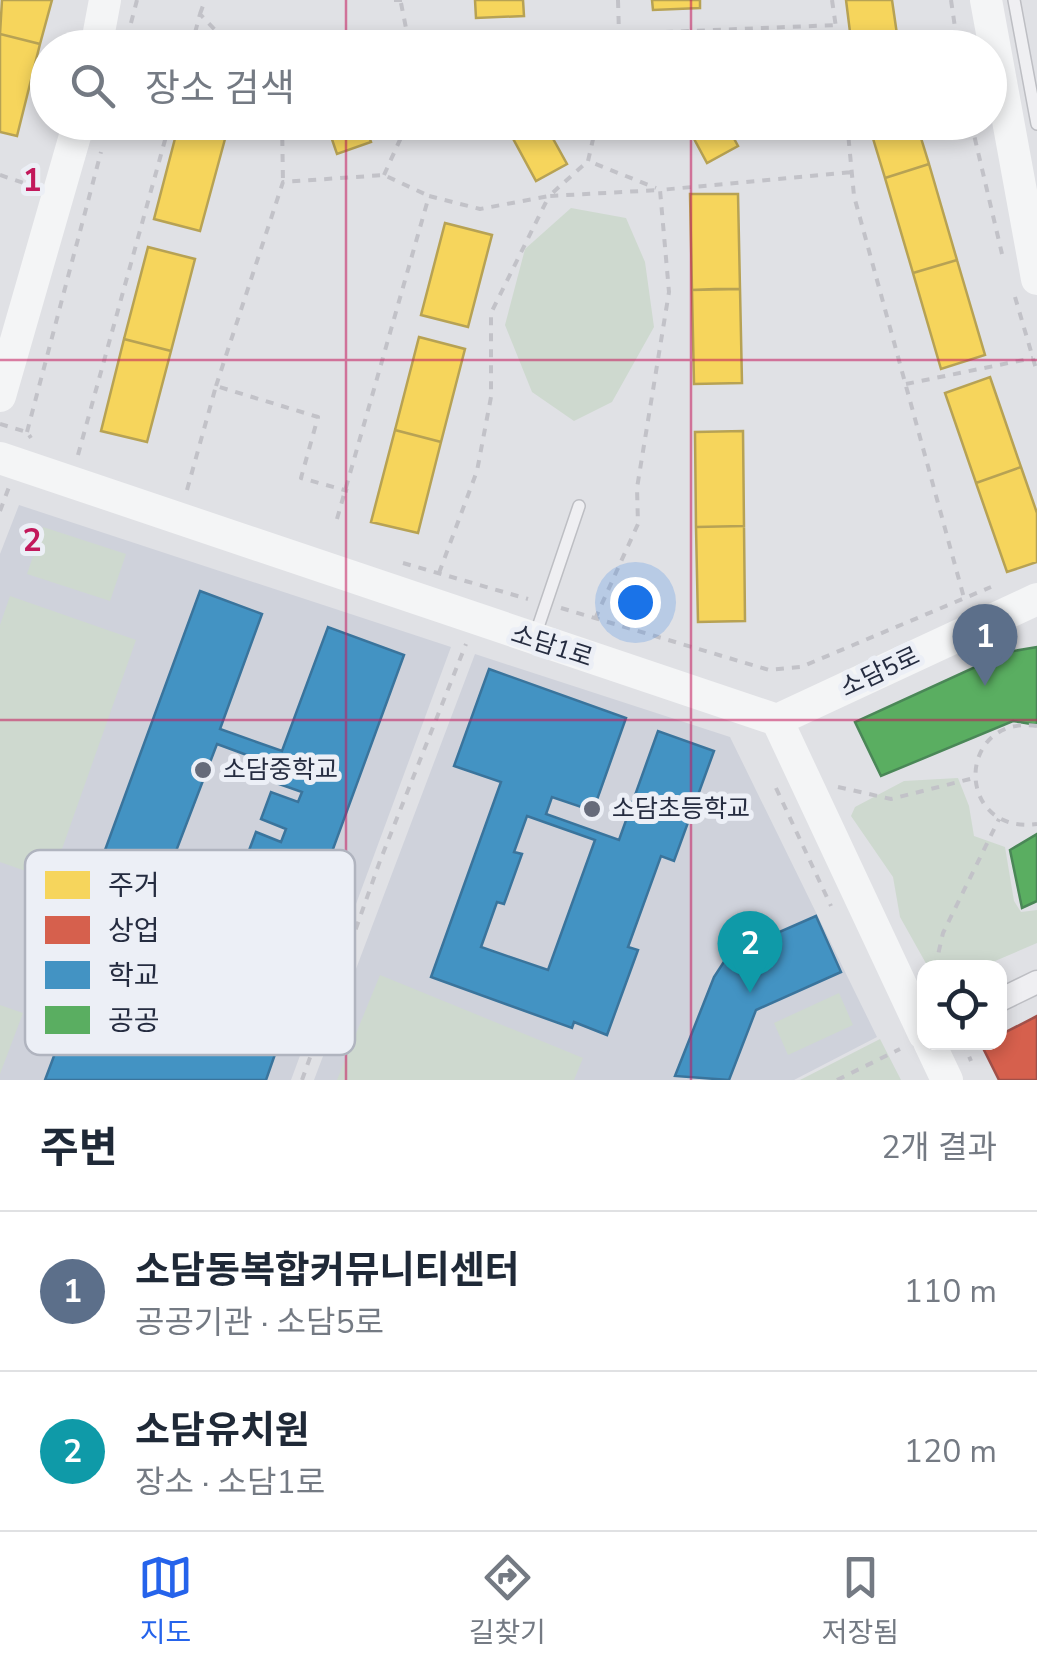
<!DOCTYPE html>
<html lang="ko">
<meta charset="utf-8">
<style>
:root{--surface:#fff;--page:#f6f6f7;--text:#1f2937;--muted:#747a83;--line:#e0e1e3;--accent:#2563eb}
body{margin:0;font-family:"Nunito Sans","Noto Sans KR",sans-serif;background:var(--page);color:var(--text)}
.controls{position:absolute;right:30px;bottom:30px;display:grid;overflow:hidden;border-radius:20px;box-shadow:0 5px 15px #0003}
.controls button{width:90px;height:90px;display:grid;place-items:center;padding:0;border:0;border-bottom:2px solid var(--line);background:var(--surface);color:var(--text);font:50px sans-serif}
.you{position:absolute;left:635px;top:602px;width:35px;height:35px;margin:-25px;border:8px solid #fff;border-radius:50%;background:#1a73e8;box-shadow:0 0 0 15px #1a73e833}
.badge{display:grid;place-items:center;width:65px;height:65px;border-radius:50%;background:var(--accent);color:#fff;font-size:32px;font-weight:700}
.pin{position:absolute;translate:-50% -82px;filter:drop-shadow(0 2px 5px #0008)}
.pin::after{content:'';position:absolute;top:52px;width:35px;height:30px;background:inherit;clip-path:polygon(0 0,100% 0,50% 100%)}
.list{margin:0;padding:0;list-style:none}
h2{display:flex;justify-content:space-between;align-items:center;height:130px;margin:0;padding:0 40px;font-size:42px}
h2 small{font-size:32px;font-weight:400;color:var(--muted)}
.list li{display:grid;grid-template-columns:65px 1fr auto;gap:30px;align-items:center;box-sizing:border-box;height:160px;padding:0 40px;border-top:2px solid var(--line)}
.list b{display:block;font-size:38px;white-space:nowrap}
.list p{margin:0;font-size:32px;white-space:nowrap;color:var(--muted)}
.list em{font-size:32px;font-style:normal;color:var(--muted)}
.icon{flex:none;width:55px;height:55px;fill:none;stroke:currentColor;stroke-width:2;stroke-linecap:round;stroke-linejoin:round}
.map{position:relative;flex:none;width:1037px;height:1080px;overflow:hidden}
.search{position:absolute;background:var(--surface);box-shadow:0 5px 15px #0003;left:30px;right:30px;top:30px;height:110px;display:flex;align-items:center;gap:25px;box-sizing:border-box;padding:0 35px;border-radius:55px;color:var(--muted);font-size:38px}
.sheet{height:450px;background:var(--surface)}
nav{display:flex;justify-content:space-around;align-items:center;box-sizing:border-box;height:140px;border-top:2px solid var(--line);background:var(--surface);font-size:28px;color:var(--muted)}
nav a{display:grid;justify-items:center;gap:5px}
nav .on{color:var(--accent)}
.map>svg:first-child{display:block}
.built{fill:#cfd2db}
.green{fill:#ced9cf}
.homes{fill:#f6d55c;stroke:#b7a254;stroke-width:2.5}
.shops{fill:#d6604d;stroke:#a15049;stroke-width:2.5}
.schools{fill:#4393c3;stroke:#3a749c;stroke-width:2.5;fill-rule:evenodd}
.public{fill:#5aae61;stroke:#4a8757;stroke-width:2.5}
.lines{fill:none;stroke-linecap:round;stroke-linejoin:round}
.lane-casing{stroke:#bdbec3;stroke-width:14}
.street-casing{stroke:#bdbec3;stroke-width:25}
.path{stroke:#c2c2c8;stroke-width:4;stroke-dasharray:8 8;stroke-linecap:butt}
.lane{stroke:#efeff2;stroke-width:11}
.street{stroke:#efeff2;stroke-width:22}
.secondary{stroke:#f4f5f6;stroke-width:32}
.grid{fill:none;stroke:#c2185b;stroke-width:2.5;stroke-opacity:0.55}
.poi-dot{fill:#666b7a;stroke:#eceff6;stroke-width:4}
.labels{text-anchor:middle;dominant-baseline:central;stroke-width:10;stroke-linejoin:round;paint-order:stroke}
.street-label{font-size:25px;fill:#252c40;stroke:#eceff6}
.poi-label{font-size:25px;fill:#252c40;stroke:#eceff6;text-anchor:start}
.key{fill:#eceff6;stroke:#b0b4bf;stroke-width:2.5}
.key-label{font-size:28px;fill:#252c40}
.grid-label{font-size:32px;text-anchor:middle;font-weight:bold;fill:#c2185b;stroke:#eceff6;stroke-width:10;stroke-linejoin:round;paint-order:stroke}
</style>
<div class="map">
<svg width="1037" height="1080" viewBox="0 0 1037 1080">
<rect width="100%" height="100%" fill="#e0e1e5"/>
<path class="built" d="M19,505L451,647L291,1080H0V554Z
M475,654L730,737L877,1037L794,1080H314Z"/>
<path class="green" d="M571,208L626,218L645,262L654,327L612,402L574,421L532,392L505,325L525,249Z
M43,527L126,554L110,601L27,574Z
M10,596L136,640L51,880L0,862V625Z
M958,778L969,806L974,836L1005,847L1014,901L1021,912L1037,910V943L981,967H928L900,917L893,877L851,816L855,807L904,781Z
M380,975L583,1058L574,1080H337Z
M839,993L853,1025L788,1055L774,1023Z
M0,1005L23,1013L0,1074Z
M880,1039L901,1080H800Z"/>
<path class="homes" d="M2,0H52L40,44L0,34Z
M475,0H523L524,16L476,18Z
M652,0H700V8L653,10Z
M846,0H892L899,48H852Z
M0,34L40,44L17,136L0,132Z
M326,122H364L371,142L337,154Z
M504,122H575L551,135L567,164L536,181Z
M685,122H725L738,146L707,163Z
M868,122H916L929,164L885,178Z
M178,127L225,139L200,231L154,219Z
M929,164L957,260L913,273L885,178Z
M690,194H738L740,289L692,290Z
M445,223L492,235L468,327L421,315Z
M148,247L195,259L171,351L124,339Z
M957,260L985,355L941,369L913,273Z
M715,289H740L742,383L694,384L692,290Z
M419,337L465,349L441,442L395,430Z
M124,339L171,351L147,442L101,431Z
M990,377L1021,467L976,483L945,393Z
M395,430L441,442L418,533L371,522Z
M743,431L744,526L696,527L695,432Z
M1021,467L1037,513V562L1007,572L976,483Z
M744,526L745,621L698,622L696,527Z"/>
<path class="shops" d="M1037,1016V1080H999L981,1044L1000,1042V1035Z"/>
<path class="schools" d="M200,591L262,614L220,729L282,751L328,627L404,655L329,860L315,855L277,960L90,891ZM217,744L285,769L279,784L302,792L298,802L271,792L261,819L286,829L281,842L256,832L245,861L270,870L267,879L242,870L232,896L223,892L225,885L184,870L181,877L168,872Z
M489,669L626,718L593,811L552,797L546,814L619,840L658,731L714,751L674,861L661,856L628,947L638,950L607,1035L574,1022L572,1028L431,977L501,782L454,766ZM527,816L595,840L548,970L481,947L497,902L504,904L522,854L514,852Z
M816,916L841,972L756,1010L729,1080L675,1076L714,977L729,954Z
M93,950L287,1020L266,1080H45L60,1040L80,1048L88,1027L67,1020Z"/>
<path class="public" d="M1037,647V725L1013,721L881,776L855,722L1008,652Z
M1037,834V901L1022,908L1010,850Z"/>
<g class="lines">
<defs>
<path id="lane" d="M1014,0L1037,124
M535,636L579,506"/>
<path id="street" d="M1000,1000L1037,982"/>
</defs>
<use href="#lane" class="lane-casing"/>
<use href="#street" class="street-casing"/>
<path class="path" d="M394,0H402
M618,0L619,34L836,25
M832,0L839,48
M951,0L958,48
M401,3L410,48
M200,14L205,0
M131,23L137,0
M191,48L200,14L232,48
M481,48L619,34L616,48
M282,122L283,182
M597,122L588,161L656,188
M847,122L854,196L964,598
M971,122L1002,254
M0,175L33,186
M384,175L408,122
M1015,297L1037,372
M906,384L1033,358
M216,386L283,182L384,175L429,196
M0,424L27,432L31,438
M27,432L101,152
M78,455L170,122
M187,490L216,386L318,417L301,478L348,491
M0,511L9,487
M337,519L429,196L480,209L549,196L588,161
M403,563L528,599
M439,573L477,471L491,397V313L549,196L660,190
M561,608L769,670L801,667L991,587
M595,619L638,524L637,488L669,292L660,190L852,172
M1037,726C956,714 954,835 1037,824
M838,787L891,799L974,778
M776,788L831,906
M935,968L943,933L999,819
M963,1042L971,1061
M302,1080L380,861L466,644
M837,1080L900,1049"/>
<use href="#lane" class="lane"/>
<use href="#street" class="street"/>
<path class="secondary" d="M986,0L1037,279
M96,48L105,0
M0,396L79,122
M0,458L777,720L924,1034
M777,720L1037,599
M929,1042L947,1080"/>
</g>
<path class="grid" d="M346,0V48M691,0V48M346,122V1080M691,122V1080M0,360H1037M0,720H1037"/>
<g class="poi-dot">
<circle cx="203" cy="770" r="10"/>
<circle cx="592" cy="809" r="10"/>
</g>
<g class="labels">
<g class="street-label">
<text transform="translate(552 646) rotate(18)">소담1로</text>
<text transform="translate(880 672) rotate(-25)">소담5로</text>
</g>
<g class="poi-label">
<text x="223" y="770">소담중학교</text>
<text x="612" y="809">소담초등학교</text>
</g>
</g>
<rect x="25" y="850" width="330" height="205" rx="15" class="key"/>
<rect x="45" y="871" width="45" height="28" fill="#f6d55c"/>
<rect x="45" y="916" width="45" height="28" fill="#d6604d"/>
<rect x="45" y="961" width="45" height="28" fill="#4393c3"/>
<rect x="45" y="1006" width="45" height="28" fill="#5aae61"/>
<g class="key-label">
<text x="108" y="895">주거</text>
<text x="108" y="940">상업</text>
<text x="108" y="985">학교</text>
<text x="108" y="1030">공공</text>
</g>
<g class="grid-label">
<text x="32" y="191">1</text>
<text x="32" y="551">2</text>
</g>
</svg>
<div class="controls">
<button><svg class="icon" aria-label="locate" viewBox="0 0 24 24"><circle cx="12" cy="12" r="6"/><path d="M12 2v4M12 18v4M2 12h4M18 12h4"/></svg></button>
</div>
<div class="you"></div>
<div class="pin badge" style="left:985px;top:686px;background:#5c6f8a">1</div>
<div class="pin badge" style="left:750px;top:993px;background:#0f9aa8">2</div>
<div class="search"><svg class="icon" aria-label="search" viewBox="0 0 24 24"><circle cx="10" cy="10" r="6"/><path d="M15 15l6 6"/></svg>장소 검색</div>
</div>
<section class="sheet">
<h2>주변<small>2개 결과</small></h2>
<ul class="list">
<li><span class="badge" style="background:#5c6f8a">1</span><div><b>소담동복합커뮤니티센터</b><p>공공기관 · 소담5로</p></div><em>110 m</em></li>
<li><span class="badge" style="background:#0f9aa8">2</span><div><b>소담유치원</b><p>장소 · 소담1로</p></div><em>120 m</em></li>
</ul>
</section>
<nav>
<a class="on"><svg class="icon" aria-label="map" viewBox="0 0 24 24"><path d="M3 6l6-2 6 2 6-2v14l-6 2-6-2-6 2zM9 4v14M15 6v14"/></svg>지도</a>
<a><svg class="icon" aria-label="directions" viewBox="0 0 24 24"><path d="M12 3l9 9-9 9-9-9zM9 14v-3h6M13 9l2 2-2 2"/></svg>길찾기</a>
<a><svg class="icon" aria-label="saved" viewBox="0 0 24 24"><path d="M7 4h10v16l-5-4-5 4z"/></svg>저장됨</a>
</nav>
